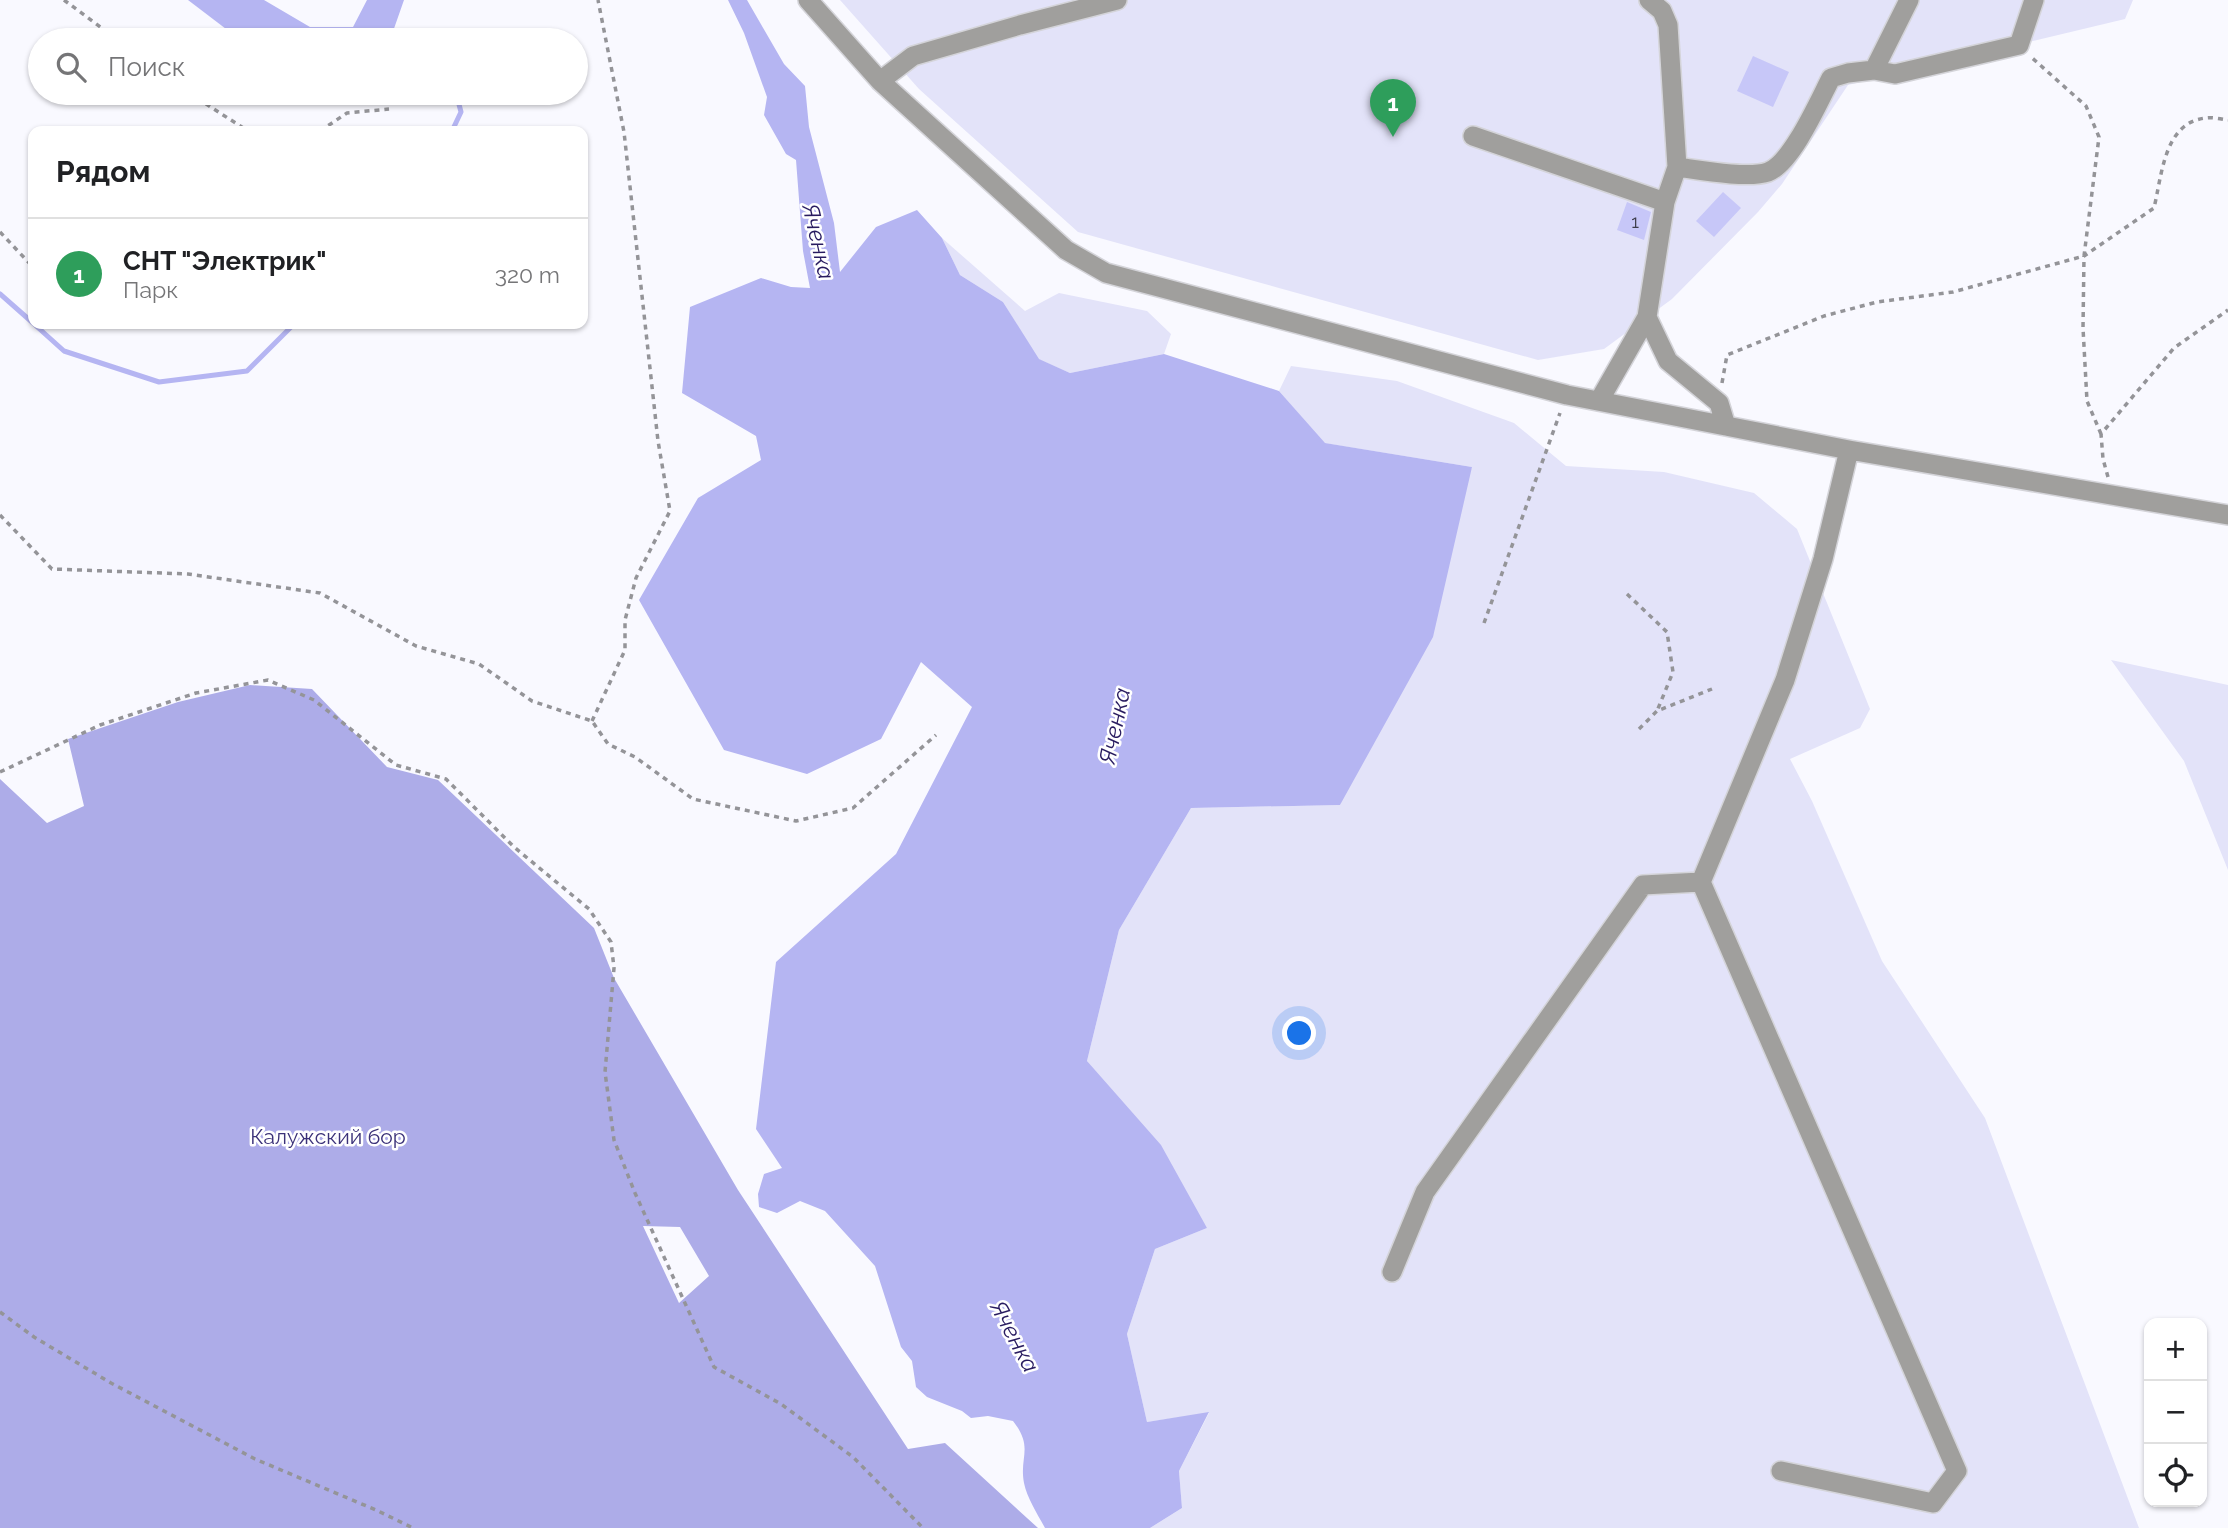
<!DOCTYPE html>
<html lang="ru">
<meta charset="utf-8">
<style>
:root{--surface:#fff;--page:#f6f6f6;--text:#202124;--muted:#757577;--line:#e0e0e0;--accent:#885e00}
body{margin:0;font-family:Raleway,sans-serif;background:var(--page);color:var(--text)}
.controls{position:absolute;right:21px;bottom:21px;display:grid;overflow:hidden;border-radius:14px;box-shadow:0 2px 5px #0004}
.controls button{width:63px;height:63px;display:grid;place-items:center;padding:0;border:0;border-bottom:2px solid var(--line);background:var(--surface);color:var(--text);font:35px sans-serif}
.you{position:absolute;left:1300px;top:1034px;width:24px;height:24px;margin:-18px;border:5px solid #fff;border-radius:50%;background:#1a73e8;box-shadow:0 0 0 10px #1a73e833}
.badge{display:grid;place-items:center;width:46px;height:46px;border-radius:50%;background:var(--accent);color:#fff;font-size:23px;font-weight:700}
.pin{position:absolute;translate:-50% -58px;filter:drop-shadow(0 2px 4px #0008)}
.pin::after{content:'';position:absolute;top:37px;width:24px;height:21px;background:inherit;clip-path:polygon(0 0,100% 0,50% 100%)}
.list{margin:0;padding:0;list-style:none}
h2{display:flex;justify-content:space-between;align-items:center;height:91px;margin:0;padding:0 28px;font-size:30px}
h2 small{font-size:23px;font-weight:400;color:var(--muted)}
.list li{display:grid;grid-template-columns:46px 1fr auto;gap:21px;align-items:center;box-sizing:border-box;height:112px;padding:0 28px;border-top:2px solid var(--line)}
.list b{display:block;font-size:26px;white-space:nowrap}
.list p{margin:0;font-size:23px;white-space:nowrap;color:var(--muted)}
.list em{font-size:23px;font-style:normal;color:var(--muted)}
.icon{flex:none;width:38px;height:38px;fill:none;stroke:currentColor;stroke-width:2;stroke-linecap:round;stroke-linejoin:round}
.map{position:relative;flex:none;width:2228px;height:1528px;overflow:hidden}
.search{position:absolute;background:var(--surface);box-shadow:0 2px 5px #0004;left:28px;top:28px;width:560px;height:77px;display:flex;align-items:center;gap:18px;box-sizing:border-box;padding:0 24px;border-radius:38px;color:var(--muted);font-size:26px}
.panel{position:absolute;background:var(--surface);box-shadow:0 2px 5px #0004;left:28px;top:126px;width:560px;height:203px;border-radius:14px}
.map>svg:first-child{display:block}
.green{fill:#e3e3f9}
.forest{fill:#adace8;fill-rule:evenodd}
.water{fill:#b5b5f2}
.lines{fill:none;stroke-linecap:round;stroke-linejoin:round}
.stream{stroke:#b5b5f2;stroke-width:5}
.building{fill:#c7c7f8}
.minor-casing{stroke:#d4d4d9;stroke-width:22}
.path{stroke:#949498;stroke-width:3.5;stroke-dasharray:5 5;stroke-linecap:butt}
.minor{stroke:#a09f9d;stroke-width:19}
.labels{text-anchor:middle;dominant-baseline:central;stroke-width:5;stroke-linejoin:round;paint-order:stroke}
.number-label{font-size:18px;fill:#3e3e4c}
.park-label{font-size:21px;fill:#3b3279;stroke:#fff}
.water-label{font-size:23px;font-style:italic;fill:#281b60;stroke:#fff}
</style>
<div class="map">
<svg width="2228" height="1528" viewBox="0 0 2228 1528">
<rect width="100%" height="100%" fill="#f9f9ff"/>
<path class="green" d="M840,0H2133L2125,19L1848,85L1782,184L1758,212L1672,299L1604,349L1538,360L1078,232L919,89Z
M942,238L1025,311L1059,293L1147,311L1171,334L1164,354L1070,373L1038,359L1003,302L960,275Z
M1291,366L1397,381L1514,423L1566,466L1664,472L1754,493L1797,529L1870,709L1860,728L1790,759L1812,801L1882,961L1985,1118L2139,1528H1150L1182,1508L1179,1471L1209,1413L1147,1422L1127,1334L1155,1249L1207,1228L1087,1061L1119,930L1191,808L1340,805L1472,467L1324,443L1279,391Z
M2111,660L2228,685V870L2184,761Z"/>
<path class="forest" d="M250,685L312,689L387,767L438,780L594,928L614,978L738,1190L908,1449L945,1443L1038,1528H0V779L47,823L84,806L68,739L178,702ZM643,1226L680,1227L709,1276L679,1303Z"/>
<path class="water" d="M188,0H264L310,27H353L367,0H404L390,40H236L230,32Z
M728,0H747L784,64L805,86L809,127L834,223L840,272L876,227L917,210L942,238L960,275L1003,302L1039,359L1070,373L1164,354L1279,391L1325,443L1472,467L1433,637L1340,805L1191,808L1119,930L1087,1061L1161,1145L1207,1228L1155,1249L1127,1334L1147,1422L1209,1412L1179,1471L1182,1508L1150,1528H1045C1038,1515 1027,1498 1024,1483C1019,1456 1034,1448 1013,1421L988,1416L971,1418L962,1411L927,1397L916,1387L912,1361L901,1347L875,1266L825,1211L800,1201L777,1213L759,1207L758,1194L764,1174L782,1168L756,1129L776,962L896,854L972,707L921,662L881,739L807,774L724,750L639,600L698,498L761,460L756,436L682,393L690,307L761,278L791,287L810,288L803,251L796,160L786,154L764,115L767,97L744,33Z"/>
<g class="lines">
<path class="stream" d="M452,131L461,112L456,93
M0,294L33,323
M34,324L64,351L159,382L247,371L294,324"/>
</g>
<path class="building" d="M1753,56L1789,72L1773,107L1737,91Z
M1723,192L1741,208L1714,237L1696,221Z
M1627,202L1651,212L1644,240L1617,230Z"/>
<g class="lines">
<defs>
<path id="minor" d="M808,0L880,81L1066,250L1106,273L1567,395L1849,450L2228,515
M1874,70L1895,74L2019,45L2034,0
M880,81L913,56L1020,25L1117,0
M1473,136L1665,202L1677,167L1668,25L1662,11L1649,0
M1677,167C1699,170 1748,179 1768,172C1792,163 1819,101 1831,78L1848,73L1874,70L1909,0
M1647,317L1668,361L1719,403L1726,426
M1599,401L1647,317L1665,202
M1701,882L1957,1471L1933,1503L1781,1471
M1392,1272L1425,1192L1643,885L1701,882L1785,680L1823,559L1849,450"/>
</defs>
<use href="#minor" class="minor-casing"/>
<path class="path" d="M64,0L118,40
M189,93L248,131
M320,131L347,113L389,109
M0,232L33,267
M1722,383L1727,355L1824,316L1877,302L1953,292L2084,256L2099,137L2086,106L2030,56
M2101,434L2087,401L2083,328L2084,256L2154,208C2162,175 2164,122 2206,118C2212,117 2221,119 2228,120
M2108,477L2103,459L2101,434L2174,348L2228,310
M0,515L52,569L188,574L320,593L416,646L479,664L532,701L592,721L608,744L635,757L693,799L796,821L853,808L936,735
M1627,594L1667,632L1673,672L1657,711
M1484,623L1560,413
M592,721L625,650V620L636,578L670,511L658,441L624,132L598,0
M1639,729L1657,711L1712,689
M0,772L100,725L196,693L268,680L314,700L396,765L446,779L514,847L589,909L611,942L614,968L605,1072L614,1140L635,1193L714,1367L781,1404L853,1457L923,1528
M0,1312L34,1337L111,1383L255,1459L376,1510L413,1528"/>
<use href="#minor" class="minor"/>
</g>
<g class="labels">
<g class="number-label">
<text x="1635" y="221">1</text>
</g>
<g class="park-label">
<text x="328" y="1136">Калужский бор</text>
</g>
<g class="water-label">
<text transform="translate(819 241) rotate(77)">Яченка</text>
<text transform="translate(1114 726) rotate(-78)">Яченка</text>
<text transform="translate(1015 1336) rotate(62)">Яченка</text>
</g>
</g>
</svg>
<div class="controls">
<button>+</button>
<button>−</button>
<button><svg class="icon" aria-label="locate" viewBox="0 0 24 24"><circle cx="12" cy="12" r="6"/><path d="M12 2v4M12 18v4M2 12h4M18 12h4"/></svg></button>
</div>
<div class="you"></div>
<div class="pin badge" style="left:1393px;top:137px;background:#2e9e5b">1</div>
<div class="search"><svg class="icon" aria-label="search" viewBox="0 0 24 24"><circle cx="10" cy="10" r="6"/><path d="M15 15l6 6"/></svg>Поиск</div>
<section class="panel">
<h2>Рядом<small></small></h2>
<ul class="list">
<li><span class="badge" style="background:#2e9e5b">1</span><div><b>СНТ &quot;Электрик&quot;</b><p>Парк</p></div><em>320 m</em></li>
</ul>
</section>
</div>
